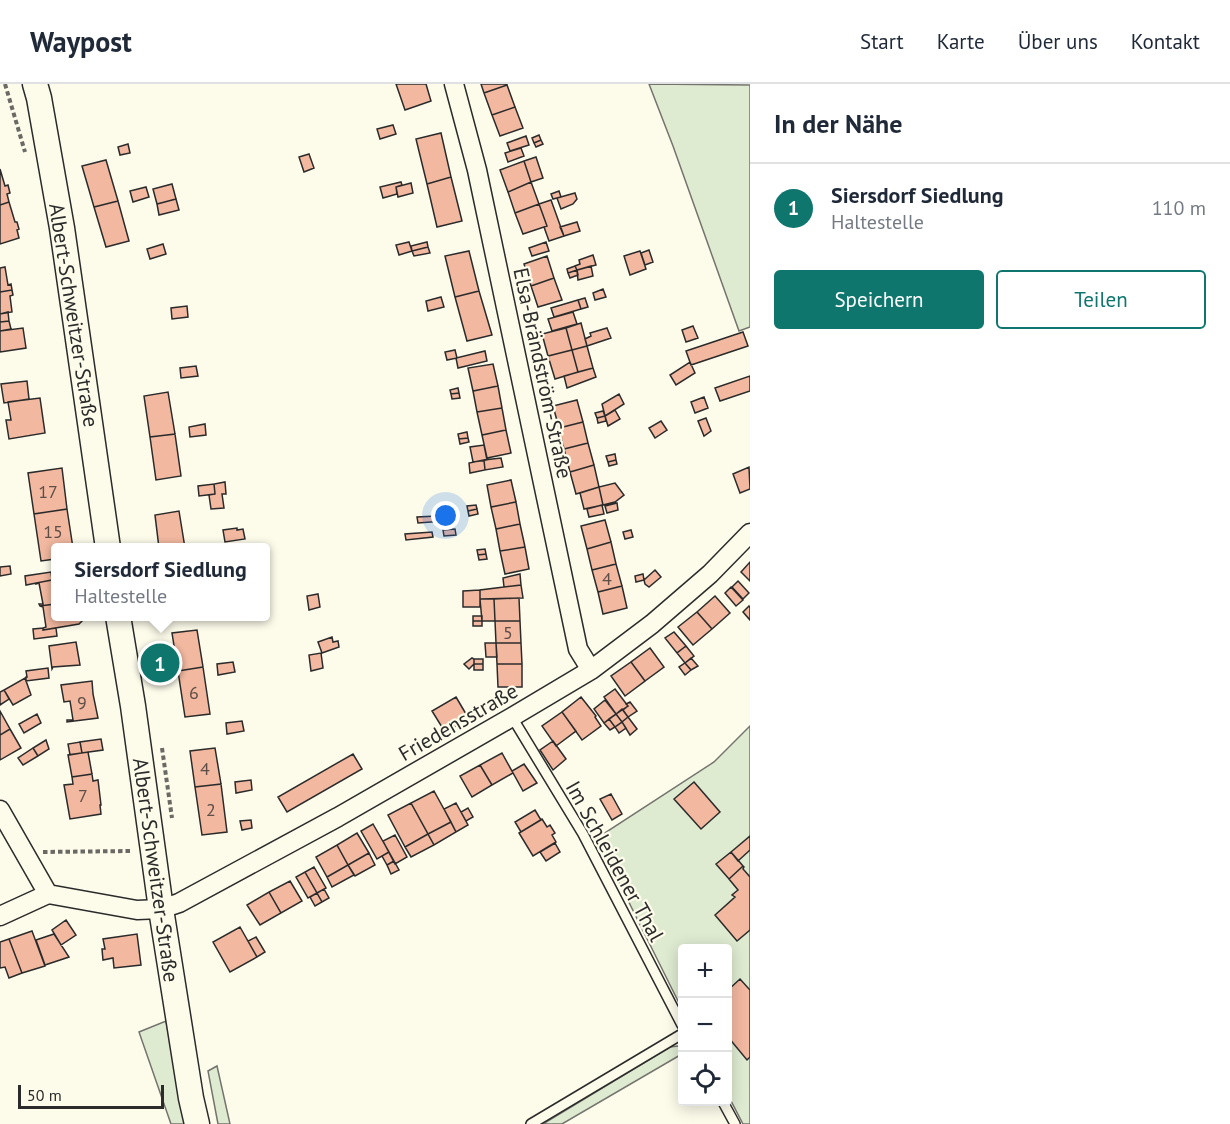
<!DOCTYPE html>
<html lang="de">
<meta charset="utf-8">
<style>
:root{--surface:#fff;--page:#f6f6f7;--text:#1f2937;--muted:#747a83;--line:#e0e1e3;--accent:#0f766e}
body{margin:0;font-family:"PT Sans",sans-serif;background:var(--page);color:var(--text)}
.controls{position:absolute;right:18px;bottom:18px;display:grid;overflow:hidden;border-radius:6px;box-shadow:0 3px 15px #0003}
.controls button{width:54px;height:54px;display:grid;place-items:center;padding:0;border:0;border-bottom:2px solid var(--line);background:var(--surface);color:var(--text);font:30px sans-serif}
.scale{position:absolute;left:18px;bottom:15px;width:146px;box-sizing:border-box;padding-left:6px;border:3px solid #2b2b2b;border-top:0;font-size:16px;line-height:21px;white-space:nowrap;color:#2b2b2b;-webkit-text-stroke:4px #fdfbea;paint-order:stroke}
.you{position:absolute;left:446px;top:432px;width:21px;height:21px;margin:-15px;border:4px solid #fff;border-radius:50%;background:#1a73e8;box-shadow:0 0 0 9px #1a73e833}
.badge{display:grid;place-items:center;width:39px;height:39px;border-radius:50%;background:var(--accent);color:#fff;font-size:20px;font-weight:700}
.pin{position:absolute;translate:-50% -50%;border:3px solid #fff;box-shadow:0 2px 6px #0006}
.popup{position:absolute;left:51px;top:459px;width:219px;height:78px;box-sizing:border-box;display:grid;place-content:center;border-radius:6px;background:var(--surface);filter:drop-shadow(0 2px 4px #0005);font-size:20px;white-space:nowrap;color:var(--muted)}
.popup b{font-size:22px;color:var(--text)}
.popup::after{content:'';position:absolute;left:50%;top:100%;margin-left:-12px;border:12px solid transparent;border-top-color:var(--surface)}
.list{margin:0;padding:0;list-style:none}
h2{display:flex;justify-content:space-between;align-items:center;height:78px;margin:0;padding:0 24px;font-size:26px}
h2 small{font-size:20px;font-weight:400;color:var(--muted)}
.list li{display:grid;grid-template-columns:39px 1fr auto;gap:18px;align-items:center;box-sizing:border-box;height:90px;padding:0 24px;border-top:2px solid var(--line)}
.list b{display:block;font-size:22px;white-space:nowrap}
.list p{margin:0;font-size:20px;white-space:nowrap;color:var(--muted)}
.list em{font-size:20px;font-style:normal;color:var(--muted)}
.actions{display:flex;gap:12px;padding:18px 24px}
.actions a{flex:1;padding:14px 0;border:2px solid var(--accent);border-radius:6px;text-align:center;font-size:21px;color:var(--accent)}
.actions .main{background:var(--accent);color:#fff}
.icon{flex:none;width:33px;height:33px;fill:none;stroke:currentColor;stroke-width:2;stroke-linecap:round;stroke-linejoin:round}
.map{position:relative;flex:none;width:750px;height:1040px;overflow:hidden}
header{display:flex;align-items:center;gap:36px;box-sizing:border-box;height:84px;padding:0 30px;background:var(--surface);border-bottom:2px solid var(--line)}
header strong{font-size:28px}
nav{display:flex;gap:33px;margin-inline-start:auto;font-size:21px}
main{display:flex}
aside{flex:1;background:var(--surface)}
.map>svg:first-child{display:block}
.green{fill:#deebd1;stroke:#74746e;stroke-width:1.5}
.building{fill:#f2b8a0;stroke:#2b2b2b;stroke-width:1.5}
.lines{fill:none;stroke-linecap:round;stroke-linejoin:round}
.lane-casing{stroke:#2b2b2b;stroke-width:12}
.street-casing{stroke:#2b2b2b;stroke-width:21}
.secondary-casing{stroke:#2b2b2b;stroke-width:27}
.path{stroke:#6a6964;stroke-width:4;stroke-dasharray:4.5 3;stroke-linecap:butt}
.lane{stroke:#fdfbea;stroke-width:9}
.street{stroke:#fdfbea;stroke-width:18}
.secondary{stroke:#fdfbea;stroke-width:24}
.labels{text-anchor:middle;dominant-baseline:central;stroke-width:4.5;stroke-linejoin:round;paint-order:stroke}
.number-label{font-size:18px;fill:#5d4e48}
.street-label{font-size:21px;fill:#2b2b2b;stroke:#fdfbea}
</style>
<header>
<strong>Waypost</strong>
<nav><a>Start</a><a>Karte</a><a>Über uns</a><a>Kontakt</a></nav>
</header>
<main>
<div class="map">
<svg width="750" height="1040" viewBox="0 0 750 1040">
<rect width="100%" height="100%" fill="#fdfbea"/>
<path class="green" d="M649,0L750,1V243L739,247L673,62Z
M750,642V1040H743L728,1011V864H682V925L597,754L714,678Z
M166,937L186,1040H171L139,948Z
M678,962L682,964V970L562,1040H543L670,963Z
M217,982L230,1040H218L208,987Z"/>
<path class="building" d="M396,0H426L431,17L405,26Z
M481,0H507V1L484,9Z
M507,1L515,23L492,31L484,9Z
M515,23L523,44L500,52L492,31Z
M393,41L396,50L380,55L377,45Z
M441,49L451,93L427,100L416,55Z
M539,51L541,56L534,59L532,54Z
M526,52L529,61L510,67L507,59Z
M541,56L543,60L536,63L534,59Z
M128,60L130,69L120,71L118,63Z
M521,64L524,72L508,78L505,69Z
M309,70L314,84L304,88L299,73Z
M536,73L543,94L531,98L524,77Z
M106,76L118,117L94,123L82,82Z
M524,77L531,98L508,108L500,86Z
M0,85L5,102L8,101L10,109L7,110L9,118L0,121Z
M451,93L462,137L437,143L427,100Z
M401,98L402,101L396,103L397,110L383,114L380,103Z
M531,98L539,120L515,129L508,108Z
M411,99L413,109L398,113L396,103Z
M172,100L176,115L157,120L153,105Z
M146,103L149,113L133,118L130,107Z
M559,107L561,113L553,115L551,110Z
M575,109L577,115L573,120L561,125L557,114Z
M176,115L179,126L159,131L157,120Z
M551,116L564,152L549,157L544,143L547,142L539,120Z
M118,117L129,157L106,163L94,123Z
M9,118L15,138H17L19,145L17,146L19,154L0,160V121Z
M539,120L547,142L523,150L515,129Z
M577,138L580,147L564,152L560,143Z
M409,158L412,167L399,171L396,161Z
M427,158L428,163L412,167L411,162Z
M546,158L549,167L532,172L529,164Z
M163,160L166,170L150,175L147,165Z
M428,163L430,169L414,172L412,167Z
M649,166L653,178L645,181L641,169Z
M469,167L479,207L455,213L445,172Z
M640,167L646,185L630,191L624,172Z
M593,171L596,181L577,186L575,182L580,180L579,176Z
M547,172L554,194L531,202L524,180Z
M575,182L577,186L568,189L567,185Z
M591,182L593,192L578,196L577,186Z
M5,183L8,201L11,200L12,206L0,208V184Z
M577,186L578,191L570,194L568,189Z
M554,194L562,216L538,223L531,202Z
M603,205L606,213L595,216L593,209Z
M12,206L13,211L10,212L12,228L0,230V208Z
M479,207L492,251L467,257L455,213Z
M441,213L444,223L428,227L426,217Z
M585,214L588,223L581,225L578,216Z
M578,216L581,225L554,233L551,224Z
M187,222L188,233L172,235L171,224Z
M8,228L9,237L0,238V230Z
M573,228L577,240L552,247L548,235Z
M9,237L11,245L0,247V238Z
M581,239L587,262L572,266L566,244Z
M693,242L698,254L686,258L682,246Z
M23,244L26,264L0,268V247Z
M566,244L572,266L548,272L542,250Z
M607,244L611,254L587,262L585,255L591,252L590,249Z
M743,248L748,262L691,281L686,267Z
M587,262L593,284L578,288L572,266Z
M455,266L457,274L447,276L445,268Z
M572,266L578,288L555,295L548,272Z
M485,267L487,277L458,284L456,274Z
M690,278L695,289L676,301L670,291Z
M493,280L498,302L473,307L468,284Z
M196,282L198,292L181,294L180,284Z
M593,284L596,293L567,304L564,292Z
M750,292V307L720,317L715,304Z
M27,297L29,315L4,319L1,300Z
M498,302L502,324L477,328L473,307Z
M458,304L459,309L451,310L450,306Z
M168,308L175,350L150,353L144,312Z
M459,309L460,314L452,315L451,310Z
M619,310L624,320L605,332L602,320Z
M704,313L708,324L695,329L691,318Z
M40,314L45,349L9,355L6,336H11L8,318Z
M577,316L583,338L559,344L553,322Z
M502,324L506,346L482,351L477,328Z
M615,326L620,335L608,342L605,332Z
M603,327L605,332L597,334L595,329Z
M605,332L606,337L598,339L597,334Z
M706,334L711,347L704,352L698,337Z
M661,337L667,346L655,354L649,344Z
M583,338L588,359L564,365L559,344Z
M205,340L206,351L190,353L189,343Z
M506,346L511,369L487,374L482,351Z
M467,348L468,354L459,355L458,350Z
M175,350L181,392L156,396L150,353Z
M468,354L469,358L460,360L459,355Z
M588,359L594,381L570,388L564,365Z
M484,361L487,376L473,378L470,363Z
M615,370L616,376L608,378L606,372Z
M501,374L503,383L485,386L484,376Z
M484,376L485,386L470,389L469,379Z
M616,376L617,380L609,382L608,378Z
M594,381L599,403L576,410L570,388Z
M749,383L750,405L740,409L733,390Z
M62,384L67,425L34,430L28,389Z
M511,396L516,418L491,423L487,401Z
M225,398L226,410H222L224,424L211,425L209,411L215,410L214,400Z
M615,399L624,411L615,418L603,421L599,403Z
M214,400L215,410L199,412L198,402Z
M599,403L603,421L584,425L580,409Z
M516,418L520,440L496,445L491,423Z
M617,419L618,426L607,429L605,422Z
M476,421L477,425L468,427L467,422Z
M602,421L604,430L589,433L587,425Z
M67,425L73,464H55V475L41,477L34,430Z
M477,425L478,430L469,432L468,427Z
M179,427L185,464H159L155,431Z
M457,431L458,436L418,439L417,433Z
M605,436L611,458L587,465L581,442Z
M520,440L525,463L500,467L496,445Z
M237,444V446L243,445L245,455L225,458L223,446Z
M455,445L456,451L444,452L443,446Z
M631,446L633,453L625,455L623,448Z
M432,448L433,453L406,456L405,450Z
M611,458L616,480L592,486L587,465Z
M215,460L216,464H199V462Z
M525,463L529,485L505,490L500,467Z
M485,465L486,470L478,471L477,466Z
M486,470L487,475L479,476L478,471Z
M750,478V497L741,488Z
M616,480L622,502L598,508L592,486Z
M10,482L11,490L0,492V483Z
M655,486L661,493L649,503L645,500L644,496Z
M51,488L52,496L26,501L25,492Z
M520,490L521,501L504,503L503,494Z
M643,490L644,496L636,498L635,492Z
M52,496H55V520L40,522L39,520H43L39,499L36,500V499Z
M738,497L749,509L743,515L732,503Z
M521,501L523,514L480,515V506Z
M622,502L627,524L603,530L598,508Z
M731,503L743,516L736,522L725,509Z
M480,506V523H463V507Z
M318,510L320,523L309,526L307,512Z
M715,512L730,529L712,545L697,528Z
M519,514L520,537H495L494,515Z
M480,515H494L495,537H482Z
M55,520V532H82L83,536L79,540L43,546V544L46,543L43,523L40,522Z
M749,522L750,524V536L743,528Z
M697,528L712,545L693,561L678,543Z
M473,532H482V537H473Z
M473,537H482V542H473Z
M495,537H520L521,559H496Z
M43,544V546L56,544L57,552L34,555L33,545Z
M197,546L203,583L178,587L172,549Z
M674,548L686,562L677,569L665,554Z
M332,553L333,558L338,557L339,563L322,569L318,558Z
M76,558L80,581L53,583L52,585L49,562Z
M485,559H496L497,573H486Z
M496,559H521L522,580H497Z
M686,562L694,572L685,579L677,569Z
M650,564L664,583L645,597L631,578Z
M321,569L323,584L311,587L309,571Z
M472,574L474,575V580L469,585L464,580Z
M691,574L698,582L691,586L685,579Z
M474,575H483V580H474Z
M233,578L235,588L218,591L217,580Z
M631,578L645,597L625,612L611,592Z
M685,579L691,586L685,591L679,583Z
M474,580H483V586H474Z
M497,580H522V603H498Z
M203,583L210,630L185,633L178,587Z
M48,584L49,594L26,597V593H27L26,587Z
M25,594L31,611L13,621L4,606Z
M92,597L93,610L98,634L67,638V636H73L70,617L64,618L61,601Z
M615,605L628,622L616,630L604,613Z
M4,606L9,615L0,621V608Z
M456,613L469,635L445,648L432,627Z
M581,613L596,632L595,633L601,642L582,656L562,628Z
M605,616L616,630L604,639L594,625Z
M630,618L637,627L628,633L623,626L628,622L626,620Z
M622,625L628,633L622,638L616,630Z
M0,627L10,645L0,651Z
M562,628L576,647L556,662L542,642Z
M37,630L41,639L24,649L19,640Z
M616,630L622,638L615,643L609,635Z
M628,633L637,645L630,651L622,638Z
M609,635L615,643L610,646L604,639Z
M242,637L244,647L227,650L226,639Z
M622,638L626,644L619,649L615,643Z
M10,645L21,664L0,676V651Z
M101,655L103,666L82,669L80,658Z
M46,656L49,665L38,672L33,664Z
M553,657L566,675L553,686L540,666Z
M80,658L82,669L70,671L68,660Z
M33,664L38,672L23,681L18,674Z
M215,664L221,700L195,703L190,667Z
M88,668L92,690L72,693L68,671Z
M502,669L513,689L492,701L480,681Z
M353,670L362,685L287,728L278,713Z
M524,680L537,699L523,707L512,687Z
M480,681L492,701L472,713L460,692Z
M92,690L93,697L98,696L101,721H100L101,730L70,735L64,701L73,700L72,693Z
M251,696L252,706L236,709L235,698Z
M694,698L720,728L701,745L674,715Z
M221,700L227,748L202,751L195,703Z
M434,707L451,738L428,750L411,719Z
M611,710L622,730L612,736L600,715Z
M411,719L428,750L405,763L388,731Z
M456,719L468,741L456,748L444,725Z
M468,724L473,733L466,737L461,728Z
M535,726L541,736L521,748L515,738Z
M542,735L547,743L550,741L555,749L552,751L556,758L533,772L519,749Z
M251,736L252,744L242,746L240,737Z
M451,738L456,748L434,761L428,750Z
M373,740L389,768L377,775L361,747Z
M357,749L369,769L348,781L337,761Z
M428,750L434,761L411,773L405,763Z
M395,751L407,773L395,780L383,757Z
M750,752V766L738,777L731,768Z
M555,759L560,768L546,777L540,768Z
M337,761L348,781L327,793L316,773Z
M389,768L394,777L387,781L382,772Z
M731,768L743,782L729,795L716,780Z
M369,769L375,781L355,792L348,781Z
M394,777L399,786L391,790L387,781Z
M348,781L354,791L332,803L327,793Z
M743,782L744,783L743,785L750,793V846L737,857L715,831L735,813L732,811L738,806L729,795Z
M314,783L326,804L317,809L305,788Z
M305,788L317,809L308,814L296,793Z
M290,797L302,817L281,829L269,808Z
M324,805L329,814L322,818L317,809Z
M269,808L281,829L260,841L247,821Z
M317,809L322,818L315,822L310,813Z
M66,836L76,851L61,861L52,846Z
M240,843L257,873L230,888L213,858Z
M32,847L45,882L22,889L9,855Z
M54,850L69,873L45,881L36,856Z
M137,850L141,881L114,884L113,874L103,876L102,865H105L103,855Z
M256,853L265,868L257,873L248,857Z
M9,855L22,889L9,894L5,883L0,884V858Z
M740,895L750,906V973L747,976L728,953V906Z"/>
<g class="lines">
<defs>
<path id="lane" d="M512,633L583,750L682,941
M723,1018L735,1040
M531,1040L682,950"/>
<path id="street" d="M454,0L477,86L578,565L591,586
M0,726L48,810
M0,832L48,810L137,826L161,825L179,819L338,733L512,633L591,586L652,540L710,490L750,449"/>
<path id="secondary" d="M35,0L39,14L62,144L108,464
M118,532L133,622L161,825L191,1014L197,1040"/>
</defs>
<use href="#lane" class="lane-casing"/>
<use href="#street" class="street-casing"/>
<use href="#secondary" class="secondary-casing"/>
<path class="path" d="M5,0L25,68
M162,664L172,734
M43,768L132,767"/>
<use href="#lane" class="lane"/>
<use href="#street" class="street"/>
<use href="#secondary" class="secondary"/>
</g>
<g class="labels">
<g class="number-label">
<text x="48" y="407">17</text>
<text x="53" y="447">15</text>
<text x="607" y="494">4</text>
<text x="508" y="548">5</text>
<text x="194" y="608">6</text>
<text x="82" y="618">9</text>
<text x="205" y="684">4</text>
<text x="83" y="711">7</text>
<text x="211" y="725">2</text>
</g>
<g class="street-label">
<text transform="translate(74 231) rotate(81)">Albert-Schweitzer-Straße</text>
<text transform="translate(543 289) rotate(78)">Elsa-Brändström-Straße</text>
<text transform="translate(458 638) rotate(-30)">Friedensstraße</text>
<text transform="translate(615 777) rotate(61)">Im Schleidener Thal</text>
<text transform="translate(156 786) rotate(82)">Albert-Schweitzer-Straße</text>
</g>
</g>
</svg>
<div class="controls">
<button>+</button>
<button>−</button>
<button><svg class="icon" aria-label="locate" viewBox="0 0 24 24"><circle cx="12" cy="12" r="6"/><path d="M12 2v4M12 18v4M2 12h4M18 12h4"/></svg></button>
</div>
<div class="scale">50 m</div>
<div class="you"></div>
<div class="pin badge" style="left:160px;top:579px">1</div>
<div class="popup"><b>Siersdorf Siedlung</b>Haltestelle</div>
</div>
<aside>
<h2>In der Nähe<small></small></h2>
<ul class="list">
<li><span class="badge">1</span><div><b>Siersdorf Siedlung</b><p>Haltestelle</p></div><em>110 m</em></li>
</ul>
<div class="actions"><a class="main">Speichern</a><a>Teilen</a></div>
</aside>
</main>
